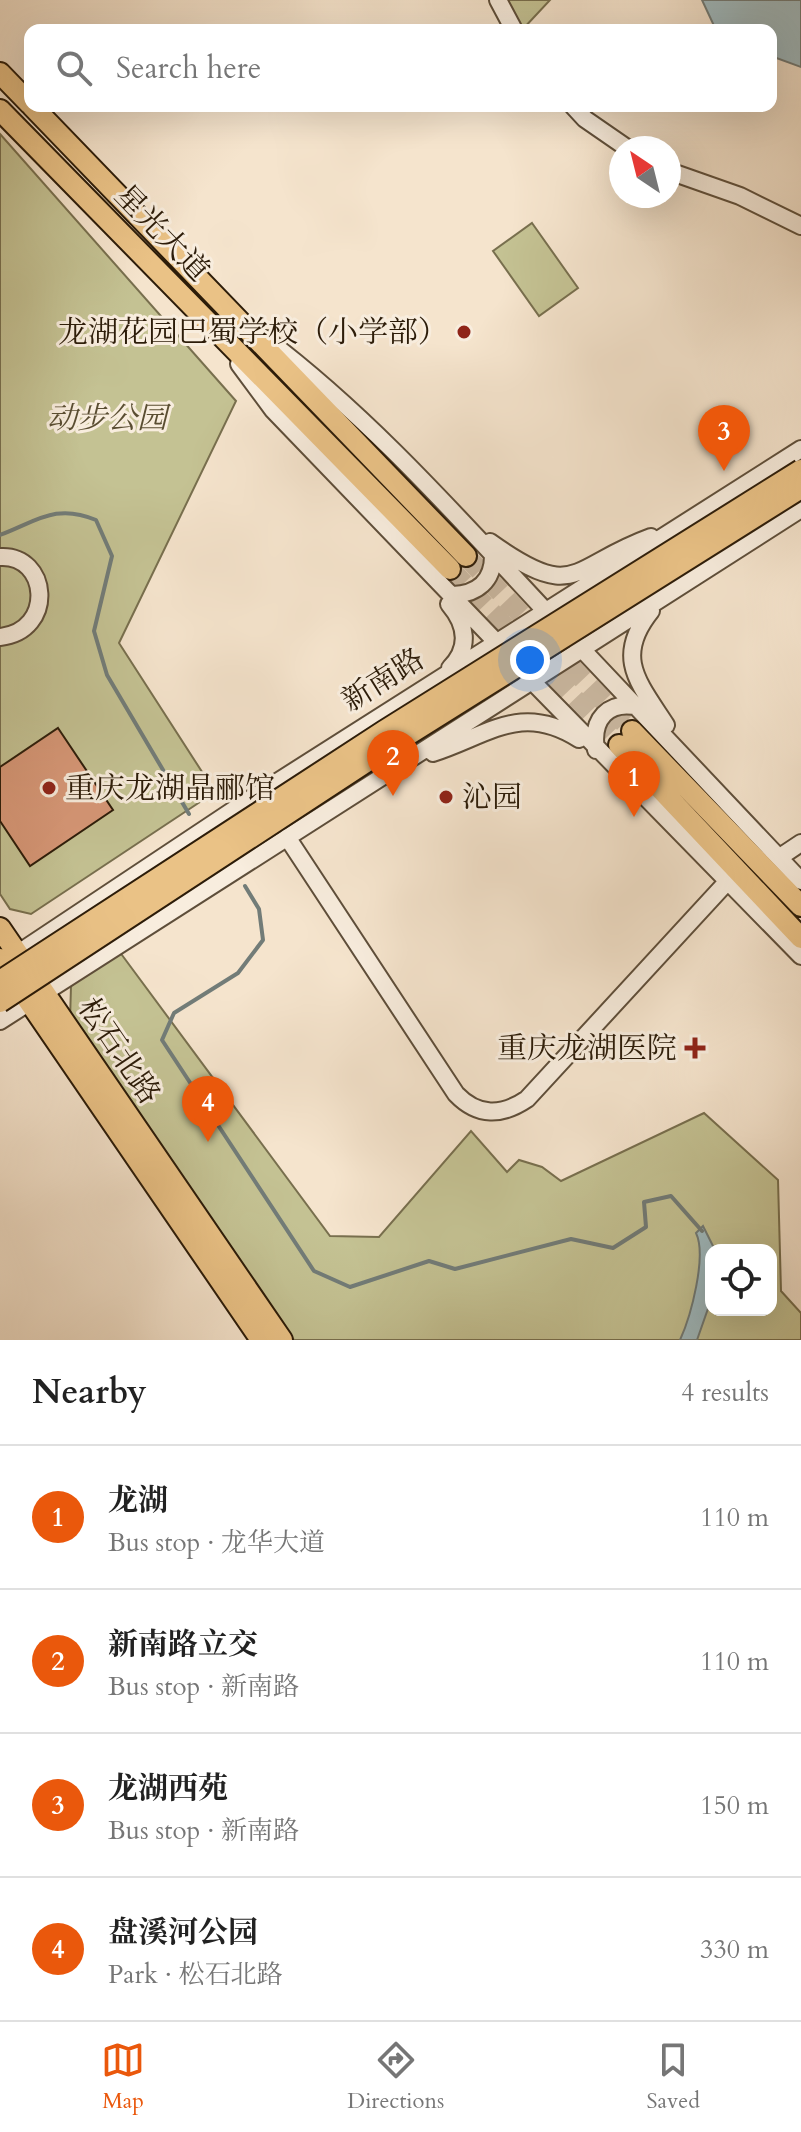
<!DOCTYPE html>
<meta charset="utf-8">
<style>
:root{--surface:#fff;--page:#f2f2f2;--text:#222;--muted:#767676;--line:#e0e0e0;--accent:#ea580c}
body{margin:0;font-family:Cardo,"Noto Serif SC",serif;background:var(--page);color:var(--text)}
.controls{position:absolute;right:24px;bottom:24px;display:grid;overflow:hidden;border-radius:16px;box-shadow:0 8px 32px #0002}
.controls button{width:72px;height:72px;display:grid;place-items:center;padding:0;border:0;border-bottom:2px solid var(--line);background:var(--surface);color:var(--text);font:40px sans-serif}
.compass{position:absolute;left:609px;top:136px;width:72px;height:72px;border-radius:50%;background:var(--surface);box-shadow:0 8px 32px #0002;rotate:325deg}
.you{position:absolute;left:530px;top:660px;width:28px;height:28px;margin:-20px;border:6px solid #fff;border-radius:50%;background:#1a73e8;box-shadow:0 0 0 12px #1a73e833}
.badge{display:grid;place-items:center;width:52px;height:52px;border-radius:50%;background:var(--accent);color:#fff;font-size:26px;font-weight:700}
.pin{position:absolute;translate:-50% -66px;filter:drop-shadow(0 2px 4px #0008)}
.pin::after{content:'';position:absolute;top:42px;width:28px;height:24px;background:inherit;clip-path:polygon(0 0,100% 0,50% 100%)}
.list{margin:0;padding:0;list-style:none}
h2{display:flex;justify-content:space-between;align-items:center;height:104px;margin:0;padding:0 32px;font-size:34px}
h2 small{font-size:26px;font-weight:400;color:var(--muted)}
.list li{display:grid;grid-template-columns:52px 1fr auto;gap:24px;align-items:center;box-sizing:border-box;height:144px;padding:0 32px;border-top:2px solid var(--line)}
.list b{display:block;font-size:30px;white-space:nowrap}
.list p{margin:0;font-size:26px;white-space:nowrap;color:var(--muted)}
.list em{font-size:26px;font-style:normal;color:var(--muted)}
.icon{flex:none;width:44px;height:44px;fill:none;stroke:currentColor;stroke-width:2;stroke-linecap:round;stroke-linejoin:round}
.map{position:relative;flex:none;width:801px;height:1340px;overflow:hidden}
.search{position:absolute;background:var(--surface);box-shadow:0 8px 32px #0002;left:24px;right:24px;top:24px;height:88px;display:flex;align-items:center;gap:20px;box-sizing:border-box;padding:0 28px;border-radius:16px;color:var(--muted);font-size:30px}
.sheet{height:680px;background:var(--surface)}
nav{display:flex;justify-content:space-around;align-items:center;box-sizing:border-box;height:112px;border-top:2px solid var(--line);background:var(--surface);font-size:22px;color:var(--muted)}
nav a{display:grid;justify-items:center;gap:4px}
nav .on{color:var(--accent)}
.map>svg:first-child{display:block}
.green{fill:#c4c293;stroke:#786f4e;stroke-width:2;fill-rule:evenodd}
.water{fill:#a0bcc2;stroke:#727c78;stroke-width:2}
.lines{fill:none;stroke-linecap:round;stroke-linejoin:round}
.stream{stroke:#727c78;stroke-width:4}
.building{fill:#d79777;stroke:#2c1c09;stroke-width:2}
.major-tunnel{stroke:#cdbca6;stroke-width:20;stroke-dasharray:20 10;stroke-linecap:butt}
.minor-casing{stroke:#5e4e3a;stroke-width:20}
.major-casing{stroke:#2c1c09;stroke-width:24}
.minor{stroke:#f8edde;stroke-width:16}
.major{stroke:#eac286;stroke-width:20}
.major-bridge-casing{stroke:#2c1c09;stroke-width:24;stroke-linecap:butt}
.major-bridge{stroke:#eac286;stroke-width:20}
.poi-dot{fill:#8f2418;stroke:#f8edde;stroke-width:3}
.labels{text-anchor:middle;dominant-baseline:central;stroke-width:6;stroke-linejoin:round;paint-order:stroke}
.street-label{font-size:30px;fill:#2c1c09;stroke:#f8edde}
.poi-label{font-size:30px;fill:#2c1c09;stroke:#f8edde;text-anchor:end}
.park-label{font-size:30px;font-style:italic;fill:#5a4e32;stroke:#f8edde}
</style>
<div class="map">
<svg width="801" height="1340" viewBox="0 0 801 1340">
<rect width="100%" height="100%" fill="#f5e4cd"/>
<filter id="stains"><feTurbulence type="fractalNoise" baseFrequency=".0025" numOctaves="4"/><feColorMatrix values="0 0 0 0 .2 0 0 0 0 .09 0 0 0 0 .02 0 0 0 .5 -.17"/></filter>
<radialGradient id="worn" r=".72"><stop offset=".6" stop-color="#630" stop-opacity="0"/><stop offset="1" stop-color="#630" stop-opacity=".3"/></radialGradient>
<path class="green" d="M504,0H550L522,30Z
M0,134L236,401L119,643L215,792L31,914L10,909L0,894Z
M532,223L578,288L539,316L493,251Z
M119,951L330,1236L379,1237L471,1131L507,1172L519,1160L542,1167L561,1181L704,1113L778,1180L781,1291L801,1313V1340H294L70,1021L71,986ZM711,1250H771V1310H711Z"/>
<path class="water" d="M702,0H801V67L771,56V30H716Z
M703,1226L715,1250H711V1300L697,1340H680C691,1316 707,1256 696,1233Z"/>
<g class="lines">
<path class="stream" d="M0,535C37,521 56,503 96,520L112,556L94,631L107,675L189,814
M245,886L259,909L263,940L238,973L174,1013L162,1040L314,1271L350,1287L429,1261L455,1269L571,1239L613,1248L646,1227L644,1202L671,1196L702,1231"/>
</g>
<path class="building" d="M58,728L113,810L30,866L0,821V767Z"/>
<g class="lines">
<path class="major-tunnel" d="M466,556L632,731
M450,569L619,745"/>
<defs>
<path id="minor" d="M498,0L514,30
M573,106L585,119L627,148
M669,171L740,196L801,226
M266,339C372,419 462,522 553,619
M239,364L273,410L503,649
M490,542C577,604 569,567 651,537
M0,557C49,554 56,631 0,637
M453,595C477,594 493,581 493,556
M449,604C466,624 471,647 450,668
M651,611C614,657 638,682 666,725
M577,644L801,881
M526,675L801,956
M596,750C591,719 608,700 639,707
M433,753C489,735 521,702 579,739
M287,837L456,1094C478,1117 502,1116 527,1099L726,883
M780,857L801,843
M8,960L241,805L801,449
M0,1021L801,509"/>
<path id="major" d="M0,73L30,104
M32,106L466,556
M0,110L450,569
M632,731L801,906
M619,745L801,938
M0,928L282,1340
M0,959L261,1340"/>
</defs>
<use href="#minor" class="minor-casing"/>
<use href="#major" class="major-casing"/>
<use href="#minor" class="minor"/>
<use href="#major" class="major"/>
<defs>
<path id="major-bridge" d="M0,981L384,731L801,470
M0,1002L392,745L801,488"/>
</defs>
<use href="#major-bridge" class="major-bridge-casing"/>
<use href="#major-bridge" class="major-bridge"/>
</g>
<g class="poi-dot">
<circle cx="464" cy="332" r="8"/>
<circle cx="49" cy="788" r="8"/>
<circle cx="446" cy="797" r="8"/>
<path d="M691 1036h8v8h8v8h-8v8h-8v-8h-8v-8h8z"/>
</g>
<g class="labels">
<g class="street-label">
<text transform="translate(162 233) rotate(46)">星光大道</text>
<text transform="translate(383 680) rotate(-32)">新南路</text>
<text transform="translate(119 1051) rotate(56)">松石北路</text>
</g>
<g class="poi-label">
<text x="448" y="332">龙湖花园巴蜀学校（小学部）</text>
<text x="65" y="788" text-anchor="start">重庆龙湖晶郦馆</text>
<text x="462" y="797" text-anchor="start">沁园</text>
<text x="677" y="1048">重庆龙湖医院</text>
</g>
<g class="park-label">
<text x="107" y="418">动步公园</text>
</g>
</g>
<rect width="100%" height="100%" filter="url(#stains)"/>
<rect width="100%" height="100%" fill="url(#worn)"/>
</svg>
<div class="controls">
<button><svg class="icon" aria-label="locate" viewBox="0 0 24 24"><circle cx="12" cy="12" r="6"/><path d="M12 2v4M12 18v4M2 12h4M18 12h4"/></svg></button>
</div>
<svg class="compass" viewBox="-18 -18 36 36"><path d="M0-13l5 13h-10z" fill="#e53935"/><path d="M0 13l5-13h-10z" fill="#767676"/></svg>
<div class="you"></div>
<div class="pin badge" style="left:634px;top:817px">1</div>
<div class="pin badge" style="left:393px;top:796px">2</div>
<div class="pin badge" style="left:724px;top:471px">3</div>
<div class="pin badge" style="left:208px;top:1142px">4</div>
<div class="search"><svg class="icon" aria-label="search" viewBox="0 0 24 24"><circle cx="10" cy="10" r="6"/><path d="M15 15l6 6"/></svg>Search here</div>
</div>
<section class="sheet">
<h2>Nearby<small>4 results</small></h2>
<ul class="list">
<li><span class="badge">1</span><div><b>龙湖</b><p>Bus stop · 龙华大道</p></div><em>110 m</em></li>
<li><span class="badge">2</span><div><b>新南路立交</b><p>Bus stop · 新南路</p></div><em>110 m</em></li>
<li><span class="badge">3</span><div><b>龙湖西苑</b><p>Bus stop · 新南路</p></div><em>150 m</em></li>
<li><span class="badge">4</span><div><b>盘溪河公园</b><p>Park · 松石北路</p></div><em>330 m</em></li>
</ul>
</section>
<nav>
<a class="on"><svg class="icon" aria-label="map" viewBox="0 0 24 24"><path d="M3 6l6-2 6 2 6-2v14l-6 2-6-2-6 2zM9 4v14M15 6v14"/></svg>Map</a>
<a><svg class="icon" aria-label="directions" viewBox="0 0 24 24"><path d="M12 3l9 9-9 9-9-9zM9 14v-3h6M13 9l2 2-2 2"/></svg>Directions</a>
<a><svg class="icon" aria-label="saved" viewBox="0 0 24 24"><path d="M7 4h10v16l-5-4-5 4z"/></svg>Saved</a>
</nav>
